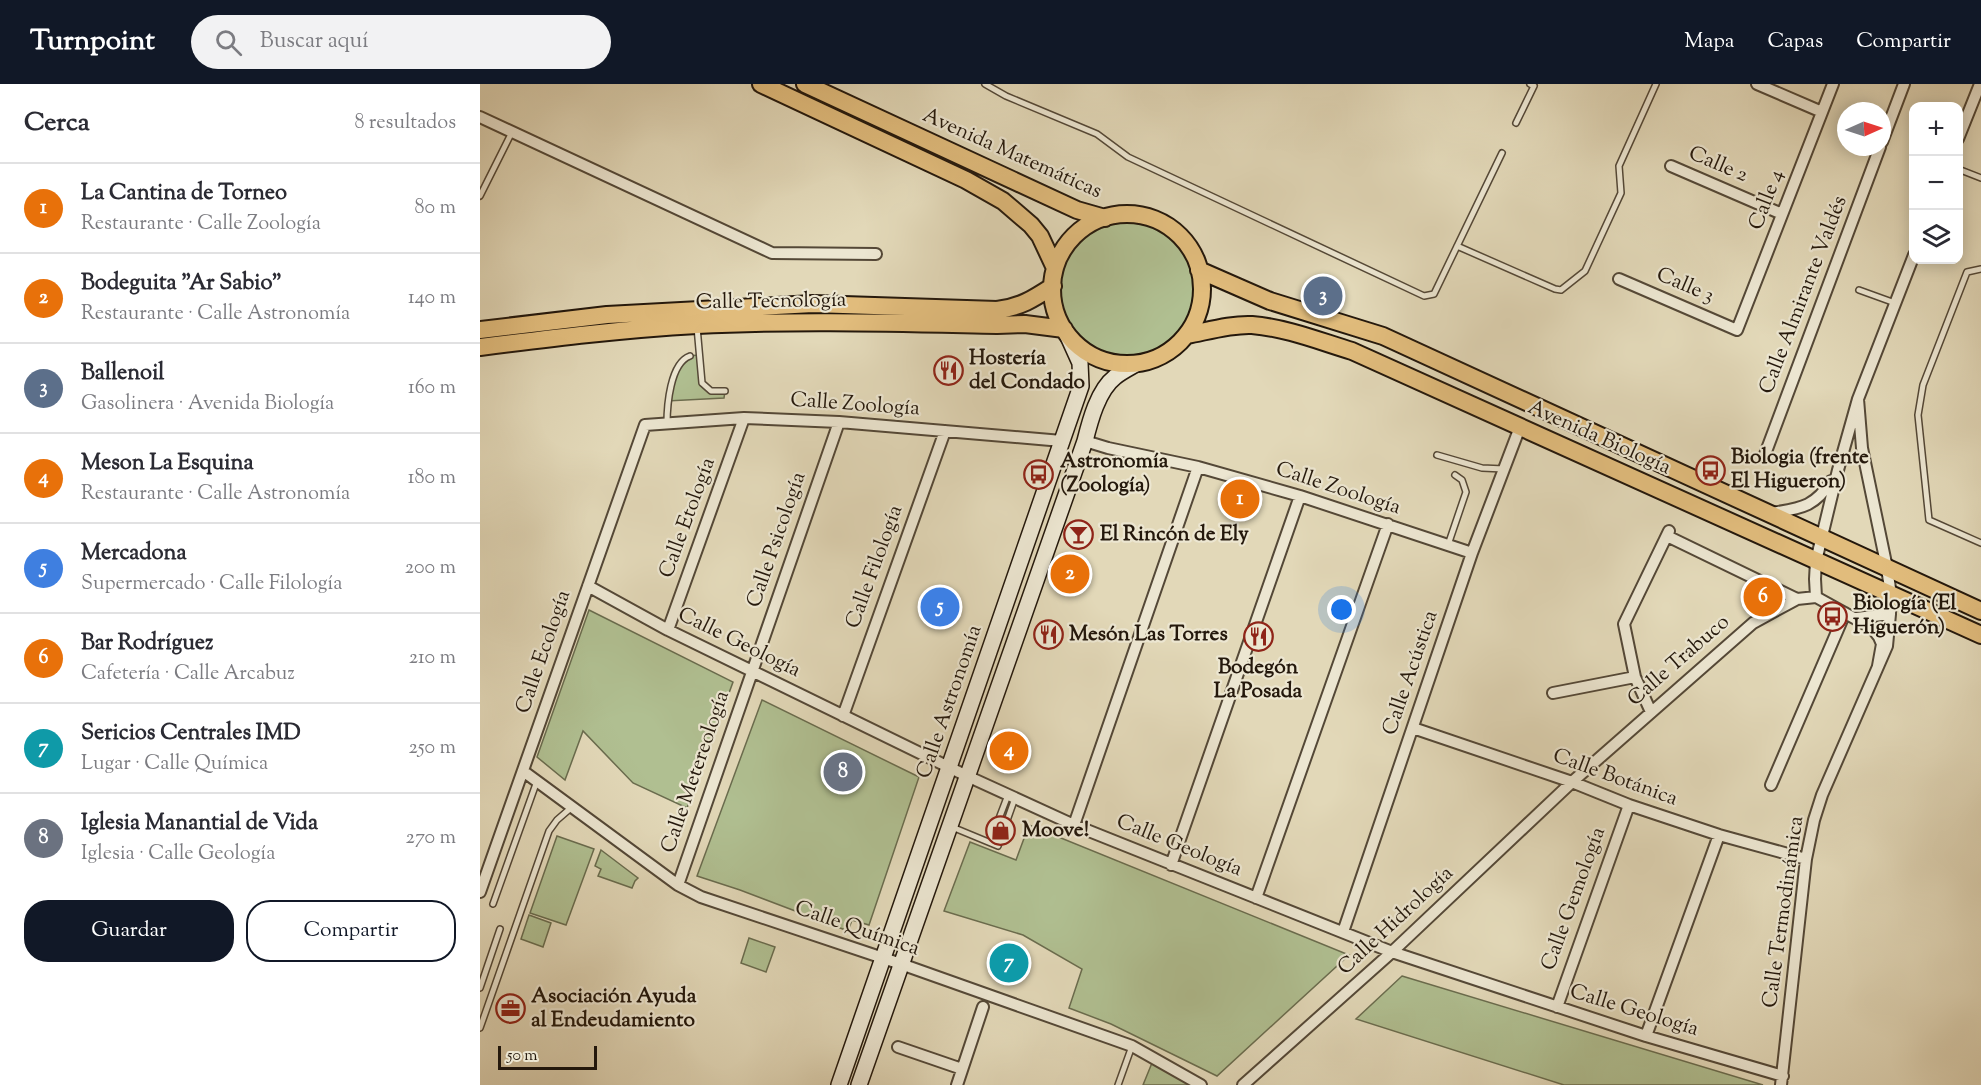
<!DOCTYPE html>
<html lang="es">
<meta charset="utf-8">
<style>
:root{--surface:#fff;--page:#f2f2f3;--text:#2b2b33;--muted:#7c7c81;--line:#e1e1e2;--accent:#111827}
body{margin:0;font-family:"Sorts Mill Goudy",serif;background:var(--page);color:var(--text)}
.controls{position:absolute;right:18px;top:18px;display:grid;overflow:hidden;border-radius:12px;box-shadow:0 3px 15px #0003}
.controls button{width:54px;height:54px;display:grid;place-items:center;padding:0;border:0;border-bottom:2px solid var(--line);background:var(--surface);color:var(--text);font:30px sans-serif}
.compass{position:absolute;left:1357px;top:18px;width:54px;height:54px;border-radius:50%;background:var(--surface);box-shadow:0 3px 15px #0003;rotate:87deg}
.scale{position:absolute;left:18px;bottom:15px;width:99px;box-sizing:border-box;padding-left:6px;border:3px solid #24180c;border-top:0;font-size:16px;line-height:21px;white-space:nowrap;color:#24180c;-webkit-text-stroke:4px #ece6d1;paint-order:stroke}
.you{position:absolute;left:862px;top:526px;width:21px;height:21px;margin:-15px;border:4px solid #fff;border-radius:50%;background:#1a73e8;box-shadow:0 0 0 9px #1a73e833}
.badge{display:grid;place-items:center;width:39px;height:39px;border-radius:50%;background:var(--accent);color:#fff;font-size:20px;font-weight:700}
.pin{position:absolute;translate:-50% -50%;border:3px solid #fff;box-shadow:0 2px 6px #0006}
.list{margin:0;padding:0;list-style:none}
h2{display:flex;justify-content:space-between;align-items:center;height:78px;margin:0;padding:0 24px;font-size:26px}
h2 small{font-size:20px;font-weight:400;color:var(--muted)}
.list li{display:grid;grid-template-columns:39px 1fr auto;gap:18px;align-items:center;box-sizing:border-box;height:90px;padding:0 24px;border-top:2px solid var(--line)}
.list b{display:block;font-size:22px;white-space:nowrap}
.list p{margin:0;font-size:20px;white-space:nowrap;color:var(--muted)}
.list em{font-size:20px;font-style:normal;color:var(--muted)}
.actions{display:flex;gap:12px;padding:18px 24px}
.actions a{flex:1;padding:14px 0;border:2px solid var(--accent);border-radius:24px;text-align:center;font-size:21px;color:var(--accent)}
.actions .main{background:var(--accent);color:#fff}
.icon{flex:none;width:33px;height:33px;fill:none;stroke:currentColor;stroke-width:2;stroke-linecap:round;stroke-linejoin:round}
.map{position:relative;flex:none;width:1501px;height:1001px;overflow:hidden}
header{display:flex;align-items:center;gap:36px;box-sizing:border-box;height:84px;padding:0 30px;background:var(--accent);color:#fff}
header strong{font-size:28px}
nav{display:flex;gap:33px;margin-inline-start:auto;font-size:21px}
.search{width:420px;height:54px;background:var(--page);display:flex;align-items:center;gap:15px;box-sizing:border-box;padding:0 21px;border-radius:33px;color:var(--muted);font-size:22px}
main{display:flex}
aside{flex:1;background:var(--surface)}
.map>svg:first-child{display:block}
.green{fill:#b0bf91;stroke:#6a6c4e;stroke-width:1.5}
.lines{fill:none;stroke-linecap:round;stroke-linejoin:round}
.lane-casing{stroke:#544837;stroke-width:8}
.street-casing{stroke:#544837;stroke-width:14}
.secondary-casing{stroke:#24180c;stroke-width:18}
.primary-casing{stroke:#24180c;stroke-width:20}
.lane{stroke:#ece6d1;stroke-width:5}
.street{stroke:#ece6d1;stroke-width:10}
.secondary{stroke:#ece6d1;stroke-width:15}
.primary{stroke:#e1bc7c;stroke-width:16}
.labels{text-anchor:middle;dominant-baseline:central;stroke-width:4.5;stroke-linejoin:round;paint-order:stroke}
.street-label{font-size:21px;fill:#24180c;stroke:#ece6d1}
.poi-label{font-size:21px;font-weight:bold;fill:#24180c;stroke:#ece6d1;text-anchor:start}
</style>
<header>
<strong>Turnpoint</strong>
<div class="search"><svg class="icon" aria-label="search" viewBox="0 0 24 24"><circle cx="10" cy="10" r="6"/><path d="M15 15l6 6"/></svg>Buscar aquí</div>
<nav><a>Mapa</a><a>Capas</a><a>Compartir</a></nav>
</header>
<main>
<aside>
<h2>Cerca<small>8 resultados</small></h2>
<ul class="list">
<li><span class="badge" style="background:#e8710a">1</span><div><b>La Cantina de Torneo</b><p>Restaurante · Calle Zoología</p></div><em>80 m</em></li>
<li><span class="badge" style="background:#e8710a">2</span><div><b>Bodeguita &quot;Ar Sabio&quot;</b><p>Restaurante · Calle Astronomía</p></div><em>140 m</em></li>
<li><span class="badge" style="background:#5c6f8a">3</span><div><b>Ballenoil</b><p>Gasolinera · Avenida Biología</p></div><em>160 m</em></li>
<li><span class="badge" style="background:#e8710a">4</span><div><b>Meson La Esquina</b><p>Restaurante · Calle Astronomía</p></div><em>180 m</em></li>
<li><span class="badge" style="background:#3f7fe0">5</span><div><b>Mercadona</b><p>Supermercado · Calle Filología</p></div><em>200 m</em></li>
<li><span class="badge" style="background:#e8710a">6</span><div><b>Bar Rodríguez</b><p>Cafetería · Calle Arcabuz</p></div><em>210 m</em></li>
<li><span class="badge" style="background:#0f9aa8">7</span><div><b>Sericios Centrales IMD</b><p>Lugar · Calle Química</p></div><em>250 m</em></li>
<li><span class="badge" style="background:#6b7280">8</span><div><b>Iglesia Manantial de Vida</b><p>Iglesia · Calle Geología</p></div><em>270 m</em></li>
</ul>
<div class="actions"><a class="main">Guardar</a><a>Compartir</a></div>
</aside>
<div class="map">
<svg width="1501" height="1001" viewBox="0 0 1501 1001">
<rect width="100%" height="100%" fill="#e2d8b8"/>
<filter id="stains"><feTurbulence type="fractalNoise" baseFrequency=".00333" numOctaves="4"/><feColorMatrix values="0 0 0 0 .2 0 0 0 0 .09 0 0 0 0 .02 0 0 0 .5 -.17"/></filter>
<radialGradient id="worn" r=".72"><stop offset=".6" stop-color="#630" stop-opacity="0"/><stop offset="1" stop-color="#630" stop-opacity=".3"/></radialGradient>
<path class="green" d="M572 205a75 75 0 1 1 150 0a75 75 0 1 1-150 0Z
M219,271L225,303L245,307L244,314L187,317L201,277L207,272Z
M109,526L253,598L207,724L153,699L103,647L85,696L57,673Z
M282,616L439,693L389,841L372,836L368,847L260,806L217,792Z
M549,741L869,871L737,992L631,940L589,924L602,885L543,851L464,827L490,758L536,776Z
M77,752L114,765L86,841L50,829Z
M121,766L158,794L155,797L152,804L118,792L121,785L115,782Z
M49,831L71,839L63,863L41,855Z
M269,854L295,863L286,888L261,879Z
M922,892L1283,1001H1084L876,935Z
M674,974L721,1001H663Z"/>
<g class="lines">
<defs>
<path id="lane" d="M505,0L526,12L617,50L648,73L944,212L954,210L1022,69
M1036,39L1054,2L1050,0
M1478,85L1501,94
M0,112L32,48
M977,162L1075,205L1081,206L1105,187L1141,109L1139,82L1176,0
M1501,185L1487,188L1443,301L1438,331L1449,436L1501,459
M1379,206L1415,219
M217,243L222,299L231,307H245
M187,340C187,322 190,279 210,272
M957,371L1002,384L1024,385
M968,461L986,408L982,396L975,391
M472,743L518,762L535,714
M510,758L528,711
M13,820L57,697
M0,904L20,845
M0,944L69,747L77,736L92,723
M638,1001L652,962"/>
<path id="street" d="M1277,0L1342,28
M0,33L292,169L396,170
M1478,55L1500,0
M1402,58L1424,0
M1191,82L1302,130
M1139,195L1257,246L1353,0
M605,357L628,364L718,383L820,412L992,469
M1284,373L1400,63
M1292,429C1321,424 1335,423 1351,397
M1187,452L1317,515
M108,502L188,546L487,692L594,741L912,868L1166,952L1303,992
M1336,513L1335,495L1336,477L1358,386L1378,315L1434,171
M1377,534L1410,530
M188,546L264,334
M1073,609L1155,593
M1171,628L1155,593L1144,540L1189,447
M363,632L465,347
M933,644L1092,698L1149,721L1239,751L1326,775
M43,687L198,801L221,813L421,880L652,962L721,1001
M1291,701L1365,529
M594,741L718,383
M691,781L820,412
M198,801L359,338
M0,808L165,341L264,334L359,338L582,357
M776,814L908,440
M863,848L992,469L1040,343
M1077,923L1149,721
M1166,952L1239,751
M418,963L482,985
M477,1001L503,923
M763,1001L912,868L1092,698L1273,539L1317,515L1336,513L1392,544L1399,553L1402,560L1398,582
M1301,1001L1326,775L1334,736L1342,711L1407,562L1410,530L1411,511L1407,484L1382,364L1378,315"/>
<path id="secondary" d="M359,1001L601,302L600,279L586,248
M379,1001L605,357C610,337 618,306 635,293C641,288 649,284 656,280"/>
<path id="primary" d="M281,0L486,96L523,117L551,141L560,152L575,184
M325,0L597,126L625,134
M572 205a75 75 0 1 1 150 0a75 75 0 1 1-150 0Z
M719,186L790,217L903,252L1501,527
M0,246L127,231L333,220L517,226C541,223 553,215 573,202
M707,251C728,247 751,240 772,241C807,244 839,257 872,267L1501,551
M0,263C72,254 144,245 217,241C317,236 417,239 517,241L545,240L584,245"/>
</defs>
<use href="#lane" class="lane-casing"/>
<use href="#street" class="street-casing"/>
<use href="#secondary" class="secondary-casing"/>
<use href="#primary" class="primary-casing"/>
<use href="#lane" class="lane"/>
<use href="#street" class="street"/>
<use href="#secondary" class="secondary"/>
<use href="#primary" class="primary"/>
</g>
<defs>
<symbol id="restaurant-ring" viewBox="-11 -11 22 22"><circle r="9.5" fill="#ece6d1" stroke="#8f2418" stroke-width="1.5"/><path d="M-5-6h1v4h1v-4h1v4h1v-4h1v5L-1.5 .5V6h-2V.5L-5-1ZM5-6V6H3V1.5H1.5Q1.5-4 5-6Z" fill="#8f2418"/></symbol>
<symbol id="bus-ring" viewBox="-11 -11 22 22"><circle r="9.5" fill="#ece6d1" stroke="#8f2418" stroke-width="1.5"/><path d="M-5-6H5V4H4V6H2V4H-2V6H-4V4H-5ZM-3.5-4V0h7V-4ZM-3.5 1.2v1.5H-2V1.2ZM2 1.2v1.5H3.5V1.2Z" fill="#8f2418"/></symbol>
<symbol id="bar-ring" viewBox="-11 -11 22 22"><circle r="9.5" fill="#ece6d1" stroke="#8f2418" stroke-width="1.5"/><path d="M-6-5H6L.8 .8V4.5H3.5V6h-7V4.5H-.8V.8Z" fill="#8f2418"/></symbol>
<symbol id="shop-ring" viewBox="-11 -11 22 22"><circle r="9.5" fill="#ece6d1" stroke="#8f2418" stroke-width="1.5"/><path d="M-5-2.5h2.3a2.7 3.5 0 0 1 5.4 0H5L5.5 6h-11ZM-1.5-2.5h3a1.5 2.3 0 0 0-3 0Z" fill="#8f2418"/></symbol>
<symbol id="office-ring" viewBox="-11 -11 22 22"><circle r="9.5" fill="#ece6d1" stroke="#8f2418" stroke-width="1.5"/><path d="M-6-3h4V-5.5h4V-3h4V5H-6ZM-1-4.5V-3h2v-1.5ZM-6 0V1H6V0Z" fill="#8f2418"/></symbol>
</defs>
<g fill-rule="evenodd">
<use href="#restaurant-ring" x="452" y="270" width="33" height="33"/>
<use href="#bus-ring" x="1214" y="370" width="33" height="33"/>
<use href="#bus-ring" x="542" y="374" width="33" height="33"/>
<use href="#bar-ring" x="582" y="434" width="33" height="33"/>
<use href="#bus-ring" x="1336" y="516" width="33" height="33"/>
<use href="#restaurant-ring" x="552" y="534" width="33" height="33"/>
<use href="#restaurant-ring" x="762" y="536" width="33" height="33"/>
<use href="#shop-ring" x="504" y="730" width="33" height="33"/>
<use href="#office-ring" x="14" y="908" width="33" height="33"/>
</g>
<g class="labels">
<g class="street-label">
<text transform="translate(532 70) rotate(24)">Avenida Matemáticas</text>
<text transform="translate(1238 81) rotate(23)">Calle 2</text>
<text transform="translate(1287 116) rotate(-69)">Calle 4</text>
<text transform="translate(1205 202) rotate(23)">Calle 3</text>
<text transform="translate(1324 211) rotate(-69)">Calle Almirante Valdés</text>
<text transform="translate(291 218) rotate(-1)">Calle Tecnología</text>
<text transform="translate(375 321) rotate(4)">Calle Zoología</text>
<text transform="translate(1119 354) rotate(24)">Avenida Biología</text>
<text transform="translate(858 405) rotate(18)">Calle Zoología</text>
<text transform="translate(208 434) rotate(-70)">Calle Etología</text>
<text transform="translate(297 456) rotate(-71)">Calle Psicología</text>
<text transform="translate(395 483) rotate(-70)">Calle Filología</text>
<text transform="translate(259 559) rotate(26)">Calle Geología</text>
<text transform="translate(64 568) rotate(-71)">Calle Ecología</text>
<text transform="translate(1199 577) rotate(-41)">Calle Trabuco</text>
<text transform="translate(931 589) rotate(-71)">Calle Acústica</text>
<text transform="translate(470 618) rotate(-71)">Calle Astronomía</text>
<text transform="translate(216 688) rotate(-71)">Calle Metereología</text>
<text transform="translate(1135 694) rotate(20)">Calle Botánica</text>
<text transform="translate(699 762) rotate(22)">Calle Geología</text>
<text transform="translate(1094 815) rotate(-70)">Calle Gemología</text>
<text transform="translate(1304 828) rotate(-82)">Calle Termodinámica</text>
<text transform="translate(916 837) rotate(-43)">Calle Hidrología</text>
<text transform="translate(377 845) rotate(19)">Calle Química</text>
<text transform="translate(1154 927) rotate(17)">Calle Geología</text>
</g>
<g class="poi-label">
<text x="489" y="275">Hostería<tspan x="489" dy="24">del Condado</tspan></text>
<text x="1251" y="374">Biologia (frente<tspan x="1251" dy="24">El Higueron)</tspan></text>
<text x="580" y="378">Astronomía<tspan x="580" dy="24">(Zoología)</tspan></text>
<text x="620" y="451">El Rincón de Ely</text>
<text x="1373" y="520">Biología (El<tspan x="1373" dy="24">Higuerón)</tspan></text>
<text x="589" y="551">Mesón Las Torres</text>
<text x="778" y="584" text-anchor="middle">Bodegón<tspan x="778" dy="24">La Posada</tspan></text>
<text x="542" y="747">Moove!</text>
<text x="51" y="913">Asociación Ayuda<tspan x="51" dy="24">al Endeudamiento</tspan></text>
</g>
</g>
<rect width="100%" height="100%" filter="url(#stains)"/>
<rect width="100%" height="100%" fill="url(#worn)"/>
</svg>
<div class="controls">
<button>+</button>
<button>−</button>
<button><svg class="icon" aria-label="layers" viewBox="0 0 24 24"><path d="M12 4l9 5-9 5-9-5zM3 14l9 5 9-5"/></svg></button>
</div>
<svg class="compass" viewBox="-18 -18 36 36"><path d="M0-13l5 13h-10z" fill="#e53935"/><path d="M0 13l5-13h-10z" fill="#7c7c81"/></svg>
<div class="scale">50 m</div>
<div class="you"></div>
<div class="pin badge" style="left:760px;top:415px;background:#e8710a">1</div>
<div class="pin badge" style="left:590px;top:490px;background:#e8710a">2</div>
<div class="pin badge" style="left:843px;top:212px;background:#5c6f8a">3</div>
<div class="pin badge" style="left:529px;top:667px;background:#e8710a">4</div>
<div class="pin badge" style="left:460px;top:523px;background:#3f7fe0">5</div>
<div class="pin badge" style="left:1283px;top:513px;background:#e8710a">6</div>
<div class="pin badge" style="left:529px;top:879px;background:#0f9aa8">7</div>
<div class="pin badge" style="left:363px;top:688px;background:#6b7280">8</div>
</div>
</main>
